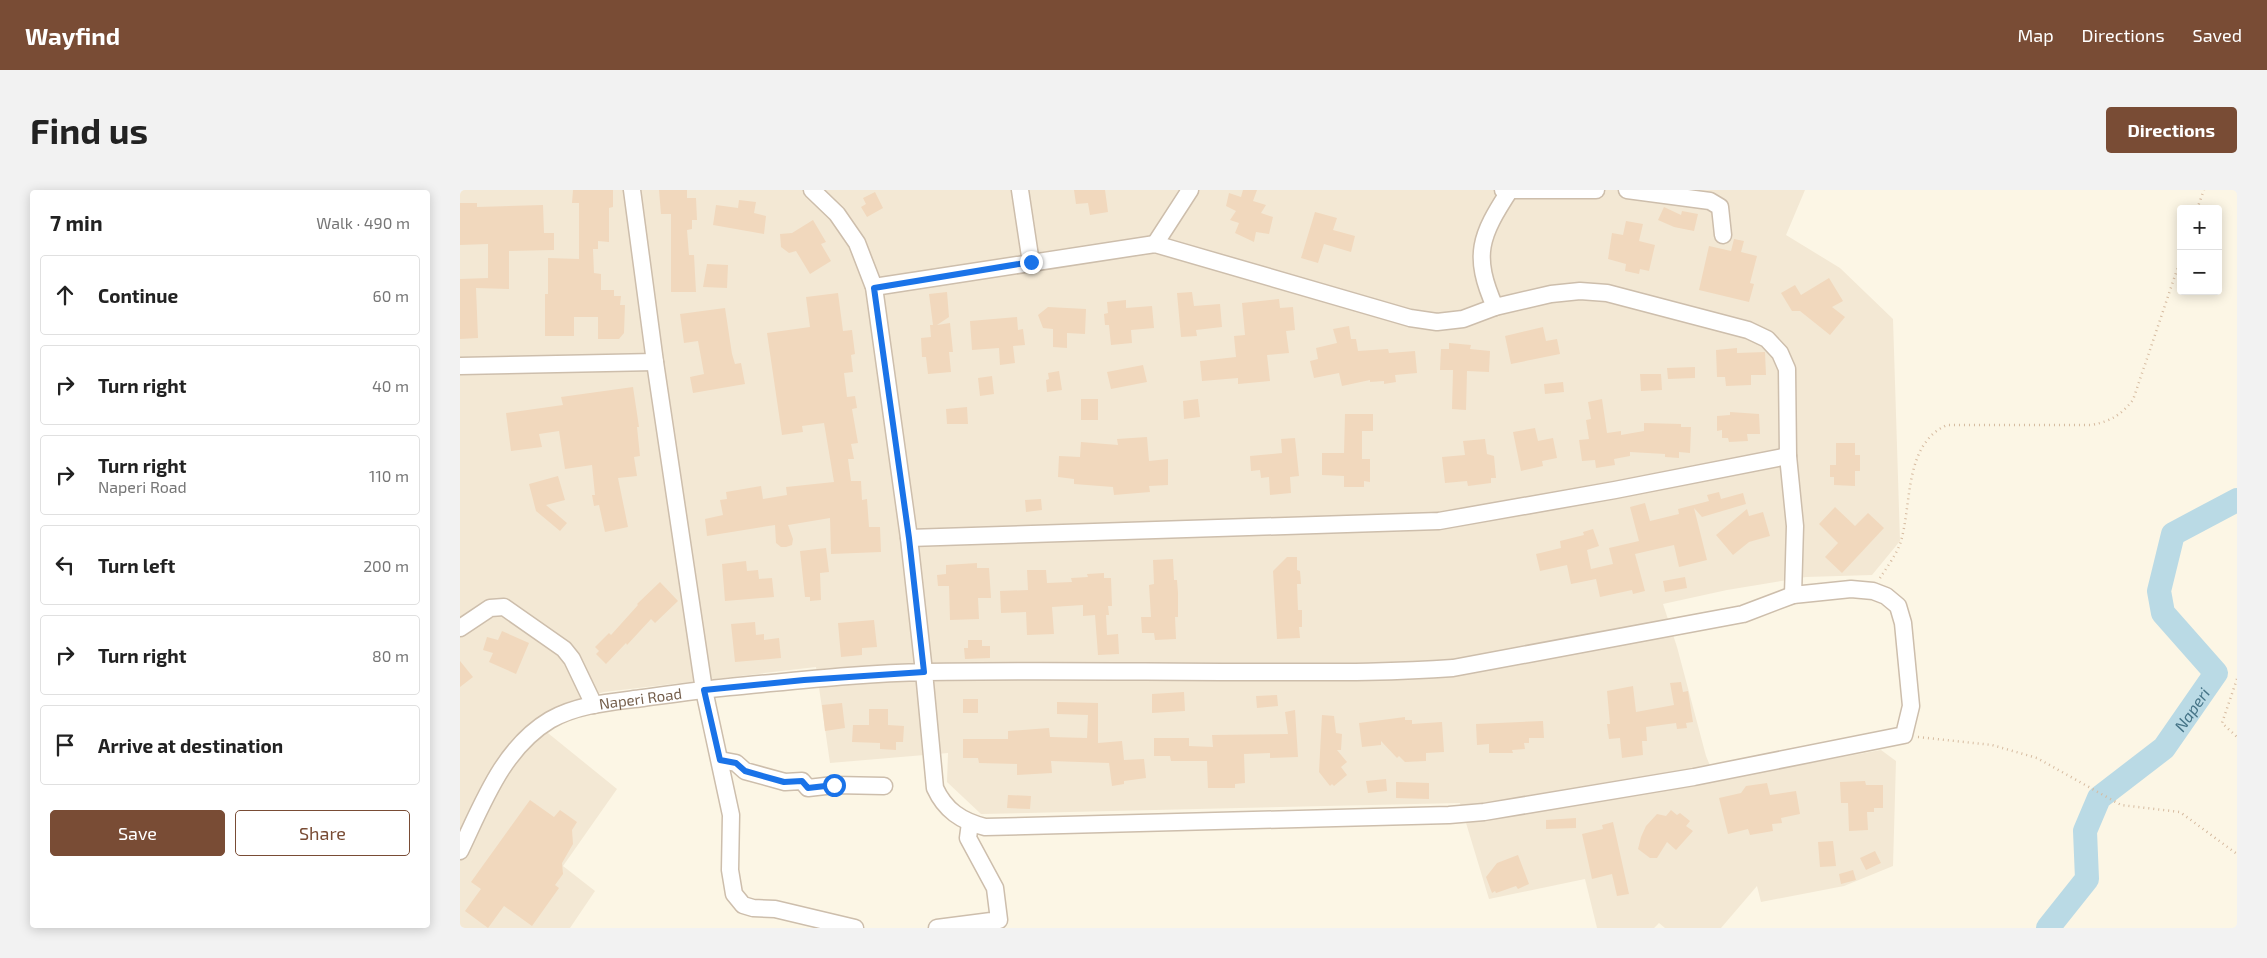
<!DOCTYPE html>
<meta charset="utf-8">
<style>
:root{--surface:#fff;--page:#f2f2f2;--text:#222;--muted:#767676;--line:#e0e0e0;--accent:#794c35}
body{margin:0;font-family:"Exo 2",sans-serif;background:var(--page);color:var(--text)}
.controls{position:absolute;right:15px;top:15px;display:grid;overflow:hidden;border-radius:5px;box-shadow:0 2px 12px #0003}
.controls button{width:45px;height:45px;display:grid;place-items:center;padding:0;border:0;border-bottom:1px solid var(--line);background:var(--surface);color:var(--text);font:25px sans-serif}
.stop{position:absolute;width:15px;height:15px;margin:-11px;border:4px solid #1a73e8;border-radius:50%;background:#fff}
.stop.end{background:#1a73e8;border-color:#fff;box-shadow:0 1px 5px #0008}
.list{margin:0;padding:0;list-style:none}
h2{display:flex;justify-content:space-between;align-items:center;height:65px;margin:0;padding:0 20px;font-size:21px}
h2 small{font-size:16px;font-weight:400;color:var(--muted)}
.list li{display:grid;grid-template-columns:32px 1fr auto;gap:15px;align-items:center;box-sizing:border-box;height:80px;margin:0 10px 10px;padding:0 10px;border:1px solid var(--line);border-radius:5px}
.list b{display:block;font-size:19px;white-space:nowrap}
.list p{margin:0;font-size:16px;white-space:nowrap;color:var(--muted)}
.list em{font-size:16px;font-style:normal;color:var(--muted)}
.actions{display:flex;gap:10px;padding:15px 20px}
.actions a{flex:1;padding:11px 0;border:1px solid var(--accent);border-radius:5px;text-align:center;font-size:18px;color:var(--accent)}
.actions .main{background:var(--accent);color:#fff}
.icon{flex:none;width:28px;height:28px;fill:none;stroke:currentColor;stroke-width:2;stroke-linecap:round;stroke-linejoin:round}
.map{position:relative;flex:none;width:1777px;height:738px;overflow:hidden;border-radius:5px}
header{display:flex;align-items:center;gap:30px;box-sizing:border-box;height:70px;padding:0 25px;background:var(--accent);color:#fff}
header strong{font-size:24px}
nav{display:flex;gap:28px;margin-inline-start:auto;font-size:18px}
.intro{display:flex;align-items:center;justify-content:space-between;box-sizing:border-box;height:120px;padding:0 30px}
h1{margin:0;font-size:35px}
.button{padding:12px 22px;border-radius:5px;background:var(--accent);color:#fff;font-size:18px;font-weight:700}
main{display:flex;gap:30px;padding:0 30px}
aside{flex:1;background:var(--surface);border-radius:5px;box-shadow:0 2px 12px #0003}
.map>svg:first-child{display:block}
.residential{fill:#f3e8d4}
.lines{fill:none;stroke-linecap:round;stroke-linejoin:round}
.river{stroke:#badae5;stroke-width:24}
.building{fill:#f1d8bd}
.minor-casing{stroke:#cdbeac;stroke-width:19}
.path{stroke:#d6bba0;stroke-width:2.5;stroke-dasharray:1 4;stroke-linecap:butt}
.minor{stroke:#fff;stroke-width:16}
.route{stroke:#1a73e8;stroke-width:6}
.labels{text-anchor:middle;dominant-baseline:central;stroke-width:5;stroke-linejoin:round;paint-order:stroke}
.street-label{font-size:15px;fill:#745e4b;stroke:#fff9eb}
.water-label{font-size:16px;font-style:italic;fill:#457487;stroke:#fff9eb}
</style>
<header>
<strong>Wayfind</strong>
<nav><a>Map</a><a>Directions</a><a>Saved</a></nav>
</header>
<div class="intro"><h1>Find us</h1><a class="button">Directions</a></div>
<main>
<aside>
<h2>7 min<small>Walk · 490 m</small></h2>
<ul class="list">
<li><svg class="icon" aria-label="ahead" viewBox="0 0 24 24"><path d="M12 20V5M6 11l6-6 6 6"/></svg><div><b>Continue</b></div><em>60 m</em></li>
<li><svg class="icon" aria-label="right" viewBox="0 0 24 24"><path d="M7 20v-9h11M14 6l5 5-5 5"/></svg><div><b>Turn right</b></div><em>40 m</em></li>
<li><svg class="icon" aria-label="right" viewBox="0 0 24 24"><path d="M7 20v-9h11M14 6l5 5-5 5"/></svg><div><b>Turn right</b><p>Naperi Road</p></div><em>110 m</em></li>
<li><svg class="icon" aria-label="left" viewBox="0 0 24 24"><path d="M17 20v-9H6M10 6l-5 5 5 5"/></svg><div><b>Turn left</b></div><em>200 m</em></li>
<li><svg class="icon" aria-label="right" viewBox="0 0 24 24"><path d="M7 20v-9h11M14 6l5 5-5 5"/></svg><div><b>Turn right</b></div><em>80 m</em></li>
<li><svg class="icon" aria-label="arrive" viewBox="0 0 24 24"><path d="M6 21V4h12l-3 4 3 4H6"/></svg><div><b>Arrive at destination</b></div></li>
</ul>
<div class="actions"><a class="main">Save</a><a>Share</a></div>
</aside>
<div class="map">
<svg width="1777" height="738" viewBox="0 0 1777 738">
<rect width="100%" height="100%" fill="#fcf6e5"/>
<path class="residential" d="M0,0H1345L1326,45L1380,78L1433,129L1440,351L1412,385L1346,387L1267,400L1203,414L1217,457L1246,566L1256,590L1421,560L1436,571L1433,676L1384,696L1301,712L1297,696L1261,738H1205L1199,733L1194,738H1137L1125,689L1029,709L1000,613L521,624L487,592L488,563L370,573L356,477L144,502L108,512L78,535L157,599L103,676L135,701L110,738H0Z"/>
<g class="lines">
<path class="river" id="s1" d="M1588,738L1627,689L1625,641L1639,608L1704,558L1756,483L1703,423L1699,401L1713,344L1777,310"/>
</g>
<path class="building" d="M113,0H153V17L149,18V52L138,51V59H133L134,83L141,84V100H154V106H161L160,115H165L164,143L159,149H138V127H114V146H85V104H88V68L119,69V13H112Z
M199,0H227V8H236L237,30H232V39L227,40L229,65H234L236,102H211V24H201Z
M614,0H645L648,22L630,25L628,13L616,14Z
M783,0H797L793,11L806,15L801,23L813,27L809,44L796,42L794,52L775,43L779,33L770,30L776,21L766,16L769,3L781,7Z
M415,2L423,18L407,27L401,17L406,14L403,8Z
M279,10L296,12L294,23L306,26L304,44L253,35L256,15L278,18Z
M0,13H17V17L83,15L84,43H94V60L49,61V99L16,98L18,148L0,149V89L28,88V54L0,55Z
M1204,17L1221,25L1222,21L1238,24L1234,41L1214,37L1198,30Z
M855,22L877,28L873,40L895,46L891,62L864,54L858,73L841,68Z
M353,30L366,52L361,54L371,71L350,84L336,61L329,63L321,57L320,44L332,43Z
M1166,31L1183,34L1179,51L1195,55L1189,81L1180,79L1179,84L1165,81L1166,74L1148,69L1152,43L1163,45Z
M1274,49L1284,51L1281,62L1297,66L1290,93L1294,94L1289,112L1239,100L1249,56L1271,61Z
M247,74L268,75L267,98L243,97Z
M1369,88L1383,111L1372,117L1385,127L1370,145L1340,121H1332L1321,103L1335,95L1341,105Z
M487,102L489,127L477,135L490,133L493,162H489L491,182L468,184L466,167H462L461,148L471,147L470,135H473L469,104Z
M732,102L734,116L760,114L762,137L736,140L737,146L721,147L717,103Z
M378,103L383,141L392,140L395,164L391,165L393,182L384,183L387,207L395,206L397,218L392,219L398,253L391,254L394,269H388L391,291H401L402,310L407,309L409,337H420L421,362L371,364L370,328L328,335L333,349L332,355L326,357H321L316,353L315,335L247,346L245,329L263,325L260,310L267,309L266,302L301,296L303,309L327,305L326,297L374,292L364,233L342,236L343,242L322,245L307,143L350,137L346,107Z
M819,109L820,118L833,117L835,140L826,141L829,163L807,165L810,191L778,194V188L742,191L740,171L776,167L774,146L785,145L782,113Z
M666,110V118L692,116L694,138L671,140L672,153L651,155L649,135H645L644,124L648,123L647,112Z
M588,117L626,119L625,144L607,143V158L593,157V139L583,138L578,125Z
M265,118L272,164L275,174L281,173L285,194L233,203L230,187L244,184L238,151L224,153L220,124Z
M557,127L558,140L563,139L565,155L553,156L555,173L540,175L539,158L512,160L510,131Z
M889,136L891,149H896L898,161L928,159L929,163L955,161L957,183L935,185L936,192L924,194V191L910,192V190L882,196L879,183L854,188L850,171L858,169L856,158L877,153L873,139Z
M1083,137L1086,151L1097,149L1100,164L1051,174L1045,146Z
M989,153L1011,155L1010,159L1030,161L1029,182L1007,181L1006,220L992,219L993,180H980L981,159H989Z
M1277,158V163L1305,162L1306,185H1291V195L1266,196L1265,187H1257L1256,160Z
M683,175L687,192L651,199L647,182Z
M1235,177V188L1208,189L1207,178Z
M599,181L602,200L587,202L586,190L589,189L588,183Z
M1180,184H1201L1202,200L1181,201Z
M532,186L534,204L520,206L518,188Z
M1103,192L1104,202L1085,204L1084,194Z
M173,197L179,237H177L180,266L174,267L177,286L158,288L168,337L145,342L139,315L134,316L132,305H135L132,275L105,279L99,241L79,244L82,257L51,261L46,223L103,215L101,207Z
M621,209H638V230H621Z
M738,209L740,227L724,229L723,211Z
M1142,209L1147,243L1161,241V245L1184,241V233L1221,234V237H1231L1230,263L1219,262V268L1205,267V264L1170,262V266L1154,269L1155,275L1136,278L1135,270L1122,271L1119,250L1129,249L1126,230L1131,229L1128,212Z
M507,217L508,234H487L486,219Z
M1270,222L1299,224L1300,244H1287L1288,251L1269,252L1268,248H1262V240L1257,241V226L1270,225Z
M885,224H913V241H902V269H910V292L904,291V297H884V286L862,285V263H884Z
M1075,238L1078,251L1093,248L1097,268L1082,271L1083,276L1061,281L1053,242Z
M687,247L689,271L708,269V295L689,296L690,302L654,305L653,297L614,294V289L598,287L599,266L620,267L621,252L658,255L657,249Z
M835,248L839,286L830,287L831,303L810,305L809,287L801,288L800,280L791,281L790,266L822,263L821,249Z
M1025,249L1027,264L1034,266L1036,288H1031V293L1008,296L1007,291L985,293L982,267L1005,265L1003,251Z
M1376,253H1395V265H1400V281H1395V296L1374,295V287H1370V275H1376Z
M98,286L105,310L86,315L107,333L100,341L76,321L69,294Z
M1259,302L1261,309L1283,303L1286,314L1242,327L1234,318L1247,370L1219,377L1214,355L1175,364L1185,401L1173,404L1172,400L1140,407L1136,389L1111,394L1107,375L1080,381L1076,364L1101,358L1100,351L1124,345L1123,342L1133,339L1139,356L1127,360L1131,379L1153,374L1149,358L1179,351L1170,317L1185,313L1190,331L1219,324L1218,319L1249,311L1247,305Z
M581,309L582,320L566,322L565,310Z
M1375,317L1395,336L1408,323L1424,338L1382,383L1365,367L1378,353L1359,334Z
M1287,319L1289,326L1303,322L1310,346L1289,352L1273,365L1256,345Z
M366,358L369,382L360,383L361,410L350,411V407H345L340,361Z
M827,367H837V380L840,381L841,394H837L838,420H842V437H839L840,448L817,449L813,381Z
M713,369L714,390H717L718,403V427H715L716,449L695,450L694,443H682L681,427H691L689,395L694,394L693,370Z
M286,371L287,381L298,380L299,389L312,388L314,407L265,411L262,374Z
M517,373V378H529L531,408H518L519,429L490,430L489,396H478L477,385L486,384V375Z
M567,380H586L587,393L612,392L611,388L628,387L627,384L644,383V388H651L652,416H648L649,425H646L647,445L658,444L659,464L638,465L635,425L623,426V415L592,417L594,444L567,445L566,422L541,423L540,401L568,400Z
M1225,387L1227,398L1205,402L1203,391Z
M200,392L218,411L195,433L191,429L167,455L166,453L146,474L136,464L139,461L135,457L149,443L151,445L178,415L177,414Z
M414,430L417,457L402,458V465L381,467L378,433Z
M295,432L296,445L304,444V450L319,448L321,468L275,472L271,434Z
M42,441L69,453L56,484L29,472L33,463L23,460L27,447L38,450Z
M508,450H522V456H530V468L505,469L504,458H508Z
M0,471L13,487L0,497Z
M1221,492L1223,502L1228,501L1233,532L1226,533L1227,538L1217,539L1216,533L1186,537L1187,551H1182L1183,565L1162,568L1160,548L1149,549L1147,534H1150L1147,501L1173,496L1176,522L1214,515L1210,493Z
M724,502L725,521L692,523V504Z
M817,505L818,516L797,518L796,506Z
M503,509H518V523H503Z
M597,512L638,513V553L662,551L664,570L684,569L686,588L664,591V594L652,596L649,573L591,571L592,583L557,585V574L519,573L518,568H503V549H548V541L589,538L590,547L627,548L628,525L597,524Z
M382,513L385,538L365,541L362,515Z
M409,519H428V535L444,536L443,552H436V560L420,559V553L392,552L393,535H409Z
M835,520L838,567L810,568V563L784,564L785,593L775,594V598H748L747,571H711L710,566H694V548H729V556L753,557L752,545L828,544L825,522Z
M862,525L874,526L876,543L882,544L881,560H877L887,572L881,577L887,585L874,596L872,594L870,596L859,582Z
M945,527V530H952V534L982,532L984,562L966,563V571L945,572L939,566L937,568L921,551V555L902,557L899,533Z
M1083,531L1084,548H1069V553H1064L1065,559L1052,560L1053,563H1029V554L1017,555L1016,534Z
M926,589L927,601L908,603L906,591Z
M1405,591L1406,595H1423V618H1414V622H1407L1408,640L1389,641L1388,613H1381L1380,592Z
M936,592L969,593V609L936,608Z
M1307,593L1310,605L1336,601L1340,624L1321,628L1322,633L1312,634L1313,641L1290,645L1288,639L1268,644L1259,608L1281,603L1286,596Z
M548,605L571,606L570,619L547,618Z
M70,610L94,627L100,620L117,632L112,640L113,654L102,673L103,684L95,695L99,698L72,736L44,716L28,738L5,721L21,699L11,692Z
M1211,620L1217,625L1220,623L1230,631L1226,636L1233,641L1216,660L1207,652L1197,668H1190L1178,659L1181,647L1186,636L1197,624L1206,626Z
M1116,628V638L1086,639V630Z
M1153,632L1169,704L1157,706L1152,684L1132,689L1122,644L1143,639L1142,635Z
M1373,651L1376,676L1360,677L1358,652Z
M1415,661L1421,673L1406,680L1400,668Z
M1058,665L1069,694L1058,699L1056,696L1036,703L1035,701L1032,703L1026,687L1037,673Z
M1393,680L1396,690L1381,694L1379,684Z"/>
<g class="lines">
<defs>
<g id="minor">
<path d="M172,0L195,172L244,500L271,625L270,680L274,704L283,715L293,718L315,719L395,738"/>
<path d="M560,0L571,73"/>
<path d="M1043,0H1136"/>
<path d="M1167,0L1250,11L1260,17L1263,45"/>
<path d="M695,54L730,0"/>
<path d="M414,97L695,54L950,128L977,132L1003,129L1035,117L1091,104L1120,101L1147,103L1288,140L1307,149L1320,163L1327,179L1328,266L1335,336L1333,405"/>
<path d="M1035,117C1012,65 1020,46 1050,0"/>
<path d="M0,176L195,172"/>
<path d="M449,348L979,331L1155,300L1328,266"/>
<path d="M0,438L30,418L44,417L104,459L112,469L134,515"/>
<path d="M260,570L276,573L285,581L325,592L342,591L348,598L374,595L424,596"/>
<path id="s2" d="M0,661C23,613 43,558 90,530C118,514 152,512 183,508C212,504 240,500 269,497C334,491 401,483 467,482C576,480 685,482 795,482C861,482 927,483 993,478L1283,424L1333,405L1391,399L1413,401L1426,406L1438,416L1443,433L1451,516L1444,545L1234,587L1024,622L989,625L525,637C501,631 485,620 475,598L464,482L449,348L414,97L397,53L377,24L352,0"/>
<path d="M477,738L539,730L535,698L508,648L510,633"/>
</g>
</defs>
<use href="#minor" class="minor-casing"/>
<path class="path" d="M1737,19L1744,0
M1420,388C1427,377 1437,364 1441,351C1452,313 1444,254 1487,235H1632C1651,231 1661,225 1673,210L1721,68
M1777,489L1762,533L1777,547
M1458,547L1532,555L1577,568L1661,615L1720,622L1777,664"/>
<use href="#minor" class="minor"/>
</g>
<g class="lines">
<path class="route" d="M374,595L348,598L342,591L324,592L285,581L276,573L260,570L244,500L344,490L464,482L449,348L414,98L571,72"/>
</g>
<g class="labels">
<g class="street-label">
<text stroke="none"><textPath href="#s2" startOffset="255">Naperi Road</textPath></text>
</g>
<g class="water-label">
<text stroke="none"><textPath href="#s1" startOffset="276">Naperi</textPath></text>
</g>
</g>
</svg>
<div class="controls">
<button>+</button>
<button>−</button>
</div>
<div class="stop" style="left:374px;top:595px"></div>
<div class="stop end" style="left:571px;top:72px"></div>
</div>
</main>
